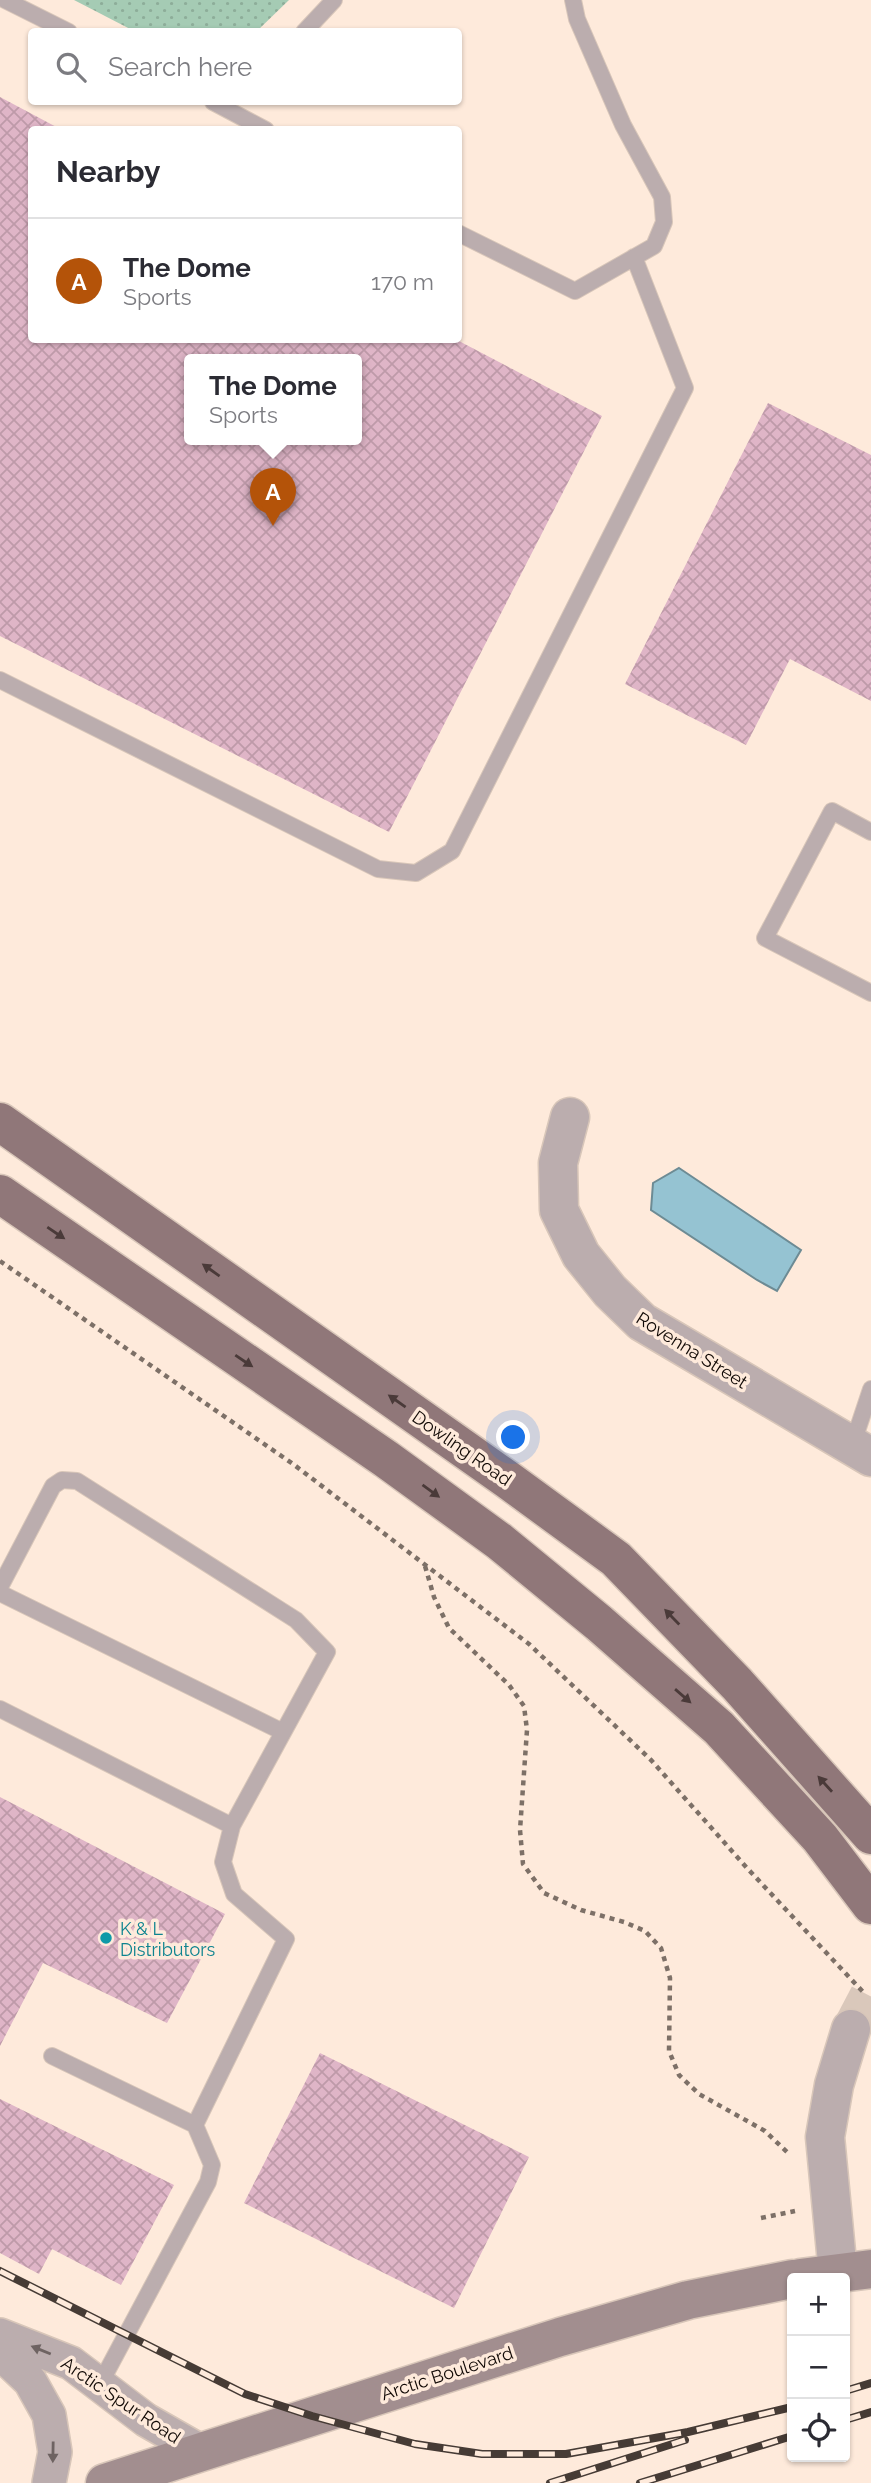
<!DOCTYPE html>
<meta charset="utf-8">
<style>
:root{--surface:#fff;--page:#f7f7f7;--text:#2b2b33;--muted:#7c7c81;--line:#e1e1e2;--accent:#b45309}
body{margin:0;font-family:Raleway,sans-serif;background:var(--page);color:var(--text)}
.controls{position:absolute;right:21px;bottom:21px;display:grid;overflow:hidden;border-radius:7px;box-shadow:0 2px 5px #0004}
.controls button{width:63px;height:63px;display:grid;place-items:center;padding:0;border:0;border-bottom:2px solid var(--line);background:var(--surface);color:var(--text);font:35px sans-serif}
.you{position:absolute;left:514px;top:1438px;width:24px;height:24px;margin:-18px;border:5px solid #fff;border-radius:50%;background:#1a73e8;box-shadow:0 0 0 10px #1a73e833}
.badge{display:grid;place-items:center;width:46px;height:46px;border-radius:50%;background:var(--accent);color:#fff;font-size:23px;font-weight:700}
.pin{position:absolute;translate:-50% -58px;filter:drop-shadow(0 2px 4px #0008)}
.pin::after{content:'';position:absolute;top:37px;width:24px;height:21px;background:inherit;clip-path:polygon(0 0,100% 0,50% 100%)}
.popup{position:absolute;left:184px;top:354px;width:178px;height:91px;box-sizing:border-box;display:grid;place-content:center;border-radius:7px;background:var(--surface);filter:drop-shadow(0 2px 5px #0005);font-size:23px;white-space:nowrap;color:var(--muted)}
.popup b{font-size:26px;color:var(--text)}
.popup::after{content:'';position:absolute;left:50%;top:100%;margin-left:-14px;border:14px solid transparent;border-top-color:var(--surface)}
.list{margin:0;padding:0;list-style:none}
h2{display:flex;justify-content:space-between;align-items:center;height:91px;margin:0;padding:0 28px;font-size:30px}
h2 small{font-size:23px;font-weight:400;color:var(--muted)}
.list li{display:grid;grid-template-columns:46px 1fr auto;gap:21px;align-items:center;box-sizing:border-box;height:126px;padding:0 28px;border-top:2px solid var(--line)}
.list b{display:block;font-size:26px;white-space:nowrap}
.list p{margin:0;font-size:23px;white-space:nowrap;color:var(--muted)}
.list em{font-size:23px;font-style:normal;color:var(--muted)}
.icon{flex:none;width:38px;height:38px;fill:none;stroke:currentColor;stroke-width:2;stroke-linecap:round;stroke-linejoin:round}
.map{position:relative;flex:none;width:871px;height:2483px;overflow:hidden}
.search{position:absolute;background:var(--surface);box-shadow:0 2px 5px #0004;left:28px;top:28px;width:434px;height:77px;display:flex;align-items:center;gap:18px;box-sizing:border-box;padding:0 24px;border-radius:7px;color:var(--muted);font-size:26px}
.panel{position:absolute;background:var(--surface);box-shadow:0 2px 5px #0004;left:28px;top:126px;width:434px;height:217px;border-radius:7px}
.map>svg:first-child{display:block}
.grass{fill:url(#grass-dots)}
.water{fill:#95c3d2;stroke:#6d8b94;stroke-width:2}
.building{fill:url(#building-cross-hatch);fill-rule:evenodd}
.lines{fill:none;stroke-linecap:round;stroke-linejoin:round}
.tertiary-tunnel{stroke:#dac8bb;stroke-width:38;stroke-dasharray:38 19;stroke-linecap:butt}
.service-casing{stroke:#d8c6b9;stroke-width:18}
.minor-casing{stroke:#d8c6b9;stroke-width:36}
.tertiary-casing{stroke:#d8c6b9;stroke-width:41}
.secondary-casing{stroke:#d8c6b9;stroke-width:41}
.primary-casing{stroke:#d8c6b9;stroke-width:41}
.path{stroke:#7d7067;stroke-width:4.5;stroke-dasharray:5 5;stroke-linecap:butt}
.service{stroke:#bbadae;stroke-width:16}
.minor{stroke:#bbadae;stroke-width:33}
.tertiary{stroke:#bbadae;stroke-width:38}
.secondary{stroke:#a28e8f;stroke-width:38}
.primary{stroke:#907779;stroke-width:38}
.rail-casing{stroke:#463b35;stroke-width:8}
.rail{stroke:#feeadb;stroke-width:5;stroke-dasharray:16;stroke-linecap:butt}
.oneway{fill:#4a3a39}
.oneway2{fill:#6e6362}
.culture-dot{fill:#0f9aa8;stroke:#feeadb;stroke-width:2.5}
.labels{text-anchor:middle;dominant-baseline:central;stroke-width:7;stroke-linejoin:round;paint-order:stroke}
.street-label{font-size:18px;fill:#110905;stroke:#feeadb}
.culture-label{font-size:18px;fill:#0d838f;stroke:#feeadb;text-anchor:start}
</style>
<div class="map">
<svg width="871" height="2483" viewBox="0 0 871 2483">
<defs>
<pattern id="grass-dots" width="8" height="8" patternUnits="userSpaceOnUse" patternTransform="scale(1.75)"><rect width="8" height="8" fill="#a5cbb4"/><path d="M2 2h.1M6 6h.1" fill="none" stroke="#8dad99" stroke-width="1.8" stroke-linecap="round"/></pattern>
<pattern id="building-cross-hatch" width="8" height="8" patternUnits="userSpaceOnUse" patternTransform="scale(1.75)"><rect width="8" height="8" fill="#dfb5c7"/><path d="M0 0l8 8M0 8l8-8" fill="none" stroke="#be9aa9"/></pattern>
</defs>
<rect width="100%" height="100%" fill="#feeadb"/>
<path class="grass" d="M74,0H289L257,31H134Z"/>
<path class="water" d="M679,1168L801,1250L777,1291L757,1280L651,1210L653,1183Z"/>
<path class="building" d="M0,97L62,130H32V340H457L602,416L389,832L0,636ZM189,360H357V440H189Z
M768,403L871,455V701L790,659L746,745L625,684Z
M0,1797L225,1914L167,2023L43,1963L0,2046Z
M320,2053L529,2157L454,2308L244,2203Z
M0,2099L174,2185L121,2285L52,2249L39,2274L0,2253Z"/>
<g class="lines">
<path class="tertiary-tunnel" d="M851,2029L871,1991"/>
<defs>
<path id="service" d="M5,0L69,32
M304,32L334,0
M213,102L266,130
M458,233L575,291L654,246L664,222L662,197L623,125L577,19L573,0
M0,680L378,869L416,873L452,851L685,388L634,257
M871,832L832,811L765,938L871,993
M852,1446L871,1389
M0,1587L53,1486L62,1480L77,1481L296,1620L327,1652L232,1826L0,1709
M0,1593L283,1732
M52,2056L195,2125L286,1939L234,1894L223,1862L232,1826
M100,2384L208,2182L212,2165L195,2125"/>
<path id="minor" d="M0,2335L71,2363L146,2420L202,2452
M0,2353L30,2381L49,2415L55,2452L49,2483"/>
<path id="tertiary" d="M570,1117L558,1163L559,1210L581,1255L610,1291L642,1322L871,1457
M838,2273L825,2137L834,2085L851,2029"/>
<path id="secondary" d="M800,2278L871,2269
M105,2483L560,2337L688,2300L792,2279"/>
<path id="primary" d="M0,1122L508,1480L616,1559L737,1684L871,1835
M0,1194L386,1459L499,1541L599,1623L719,1728L820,1838L871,1905"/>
</defs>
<use href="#service" class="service-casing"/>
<use href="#minor" class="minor-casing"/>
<use href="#tertiary" class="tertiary-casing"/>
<use href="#secondary" class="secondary-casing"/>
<use href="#primary" class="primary-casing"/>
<path class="path" d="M0,1261L293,1464L529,1644L651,1760L747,1868L864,1993
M425,1566L434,1597L449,1628L509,1685L524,1706L527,1730L520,1830L523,1864L544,1893L581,1910L624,1922L645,1931L661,1948L670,1978L669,2051L679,2075L699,2094L765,2131L789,2154
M761,2218L795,2211"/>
<use href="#service" class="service"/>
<use href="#minor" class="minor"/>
<use href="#tertiary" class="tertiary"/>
<use href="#secondary" class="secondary"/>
<use href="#primary" class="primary"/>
<defs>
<path id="rail" d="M0,2271L245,2394L312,2416L415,2444L482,2454H566L688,2432L792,2407
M845,2391L871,2383
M845,2420L871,2412
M550,2483L685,2440
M640,2483L792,2436"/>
</defs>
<use href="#rail" class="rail-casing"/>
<use href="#rail" class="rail"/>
</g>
<defs><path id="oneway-solid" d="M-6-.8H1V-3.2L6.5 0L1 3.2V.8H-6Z" transform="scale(1.75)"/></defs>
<g class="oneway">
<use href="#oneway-solid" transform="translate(56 1233) rotate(34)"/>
<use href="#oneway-solid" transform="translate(211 1270) rotate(-145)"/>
<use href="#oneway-solid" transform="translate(244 1361) rotate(34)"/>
<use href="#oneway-solid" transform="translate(397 1401) rotate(-145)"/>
<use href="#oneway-solid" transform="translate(431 1491) rotate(36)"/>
<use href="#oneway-solid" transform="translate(672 1617) rotate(-134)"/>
<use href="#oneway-solid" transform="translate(683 1696) rotate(41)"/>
<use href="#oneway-solid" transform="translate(825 1784) rotate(-132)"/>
</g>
<g class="oneway2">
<use href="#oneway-solid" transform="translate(41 2350) rotate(-158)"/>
<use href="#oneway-solid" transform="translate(53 2452) rotate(91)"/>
</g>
<circle class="culture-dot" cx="106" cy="1938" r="7"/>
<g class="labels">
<g class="street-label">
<text transform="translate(692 1350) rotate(32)">Rovenna Street</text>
<text transform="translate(462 1448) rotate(35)">Dowling Road</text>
<text transform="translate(447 2373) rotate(-18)">Arctic Boulevard</text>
<text transform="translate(121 2400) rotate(34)">Arctic Spur Road</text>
</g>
<g class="culture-label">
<text x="120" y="1928">K &amp; L<tspan x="120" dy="21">Distributors</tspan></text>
</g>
</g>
</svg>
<div class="controls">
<button>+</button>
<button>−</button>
<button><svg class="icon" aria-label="locate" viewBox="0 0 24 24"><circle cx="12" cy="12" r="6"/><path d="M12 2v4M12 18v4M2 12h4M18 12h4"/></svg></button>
</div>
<div class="you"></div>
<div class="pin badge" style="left:273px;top:526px">A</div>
<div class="popup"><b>The Dome</b>Sports</div>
<div class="search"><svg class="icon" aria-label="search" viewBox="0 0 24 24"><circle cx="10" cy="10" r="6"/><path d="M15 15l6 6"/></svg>Search here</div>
<section class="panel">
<h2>Nearby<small></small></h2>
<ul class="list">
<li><span class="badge">A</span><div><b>The Dome</b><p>Sports</p></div><em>170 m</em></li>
</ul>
</section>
</div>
